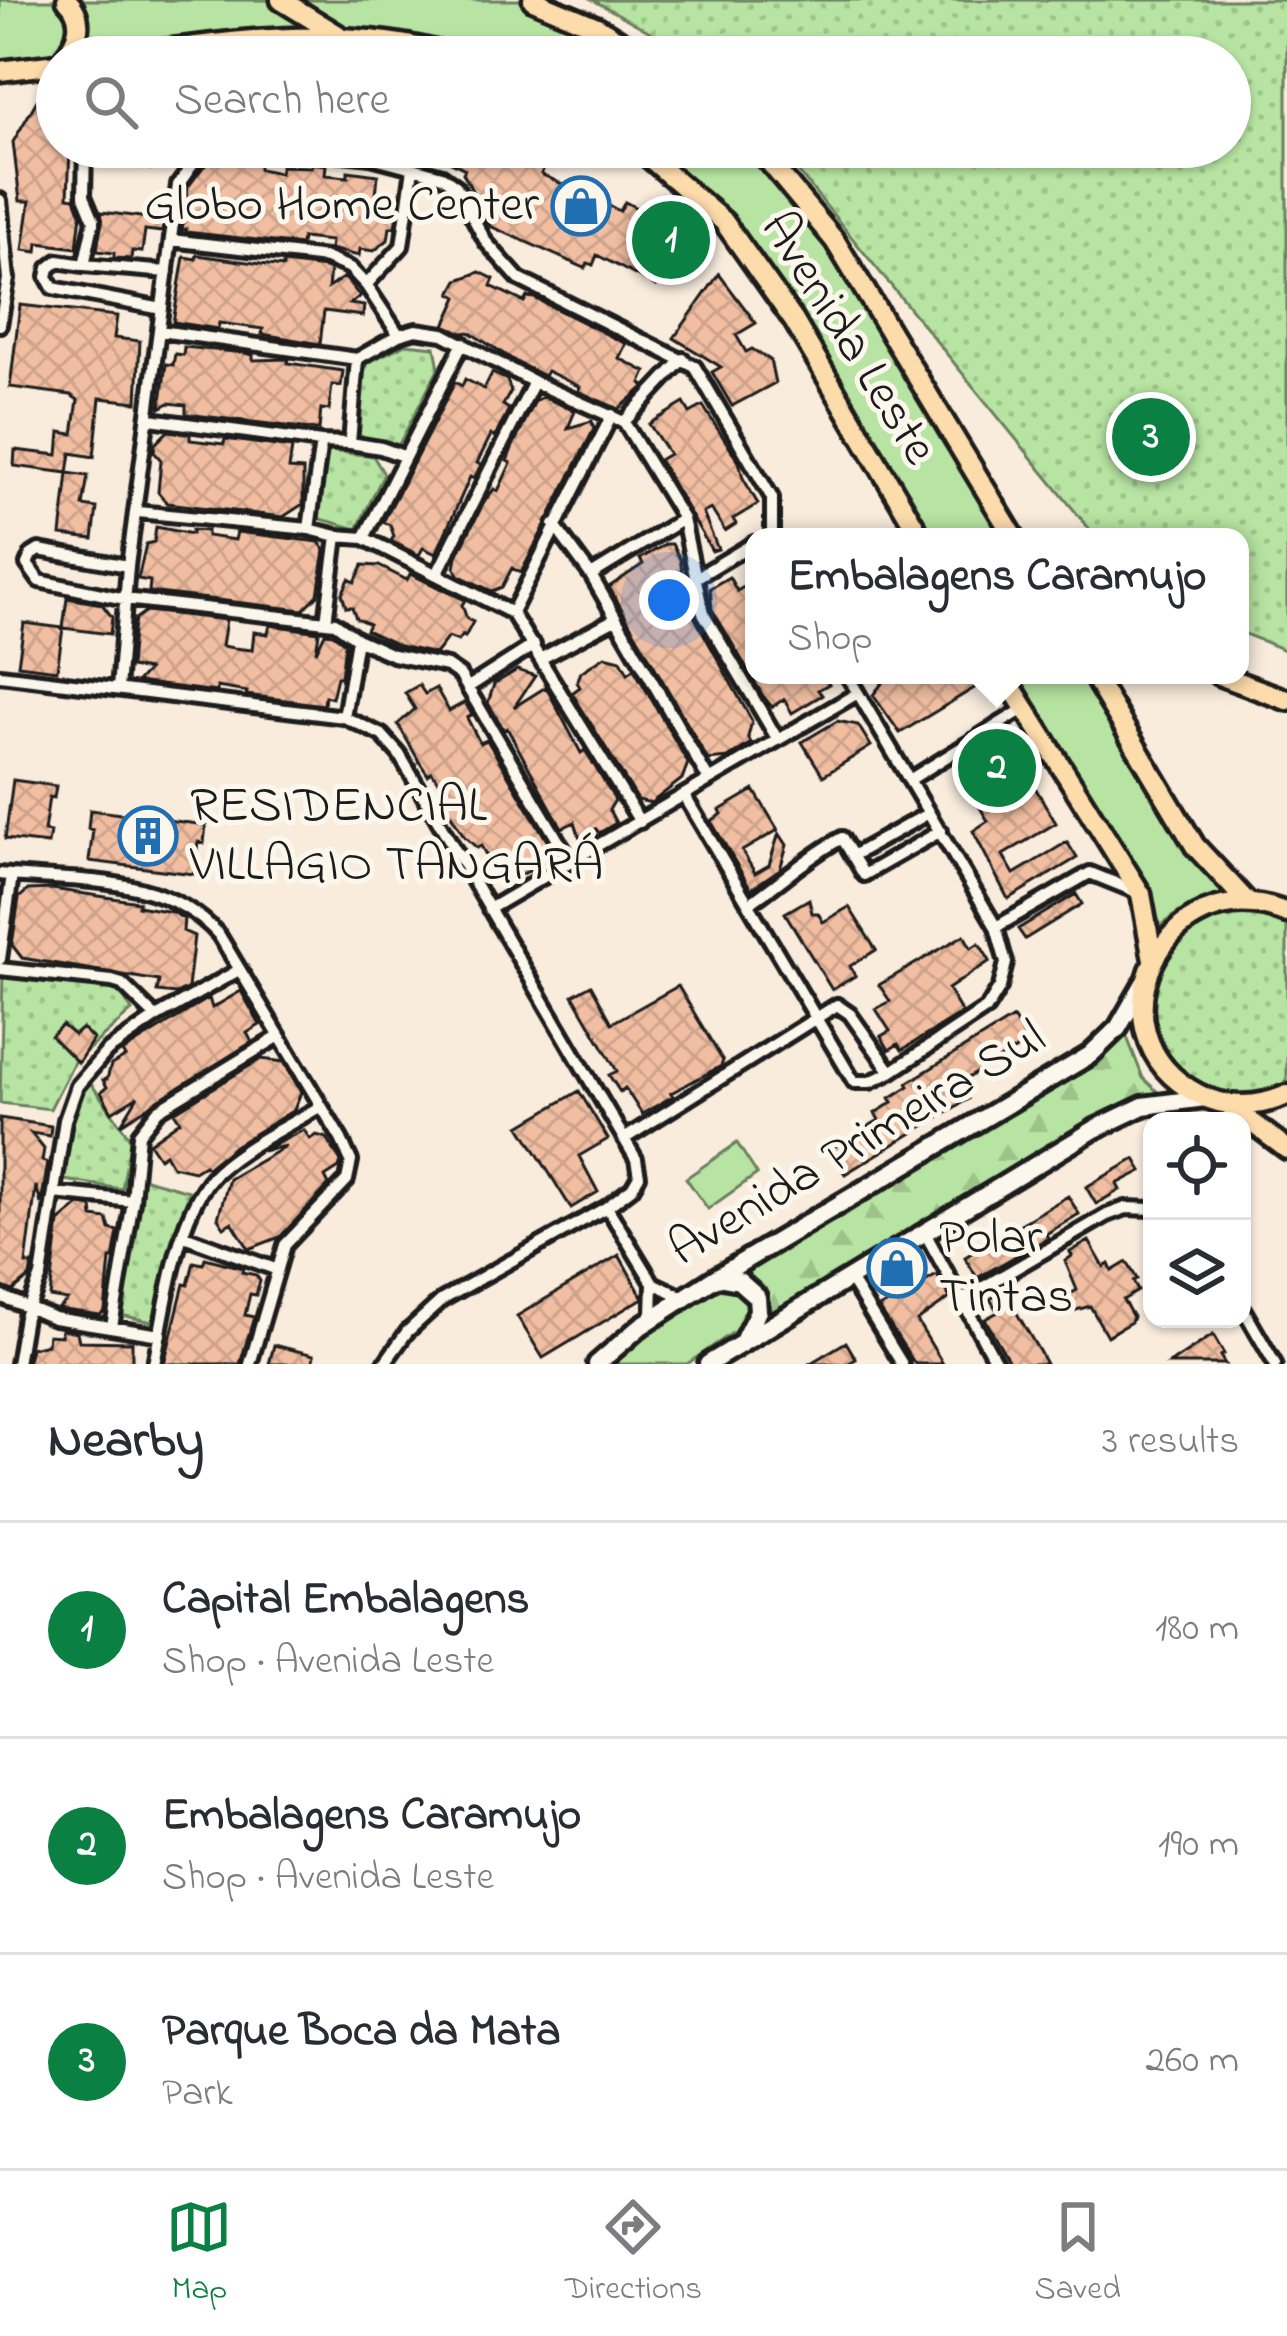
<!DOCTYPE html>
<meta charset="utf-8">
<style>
:root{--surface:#fff;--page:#f2f2f3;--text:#2b2b33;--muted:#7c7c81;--line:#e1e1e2;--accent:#0b8043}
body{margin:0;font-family:"Indie Flower",sans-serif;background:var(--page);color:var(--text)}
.controls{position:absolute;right:36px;bottom:36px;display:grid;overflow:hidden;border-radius:24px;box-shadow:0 3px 9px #0004}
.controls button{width:108px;height:108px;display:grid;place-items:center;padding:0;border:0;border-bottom:3px solid var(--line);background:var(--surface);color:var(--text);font:60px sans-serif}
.you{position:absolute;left:669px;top:600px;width:42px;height:42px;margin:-30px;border:9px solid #fff;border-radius:50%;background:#1a73e8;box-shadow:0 0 0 18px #1a73e833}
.badge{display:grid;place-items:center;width:78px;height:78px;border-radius:50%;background:var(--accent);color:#fff;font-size:39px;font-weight:700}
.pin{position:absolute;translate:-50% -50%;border:6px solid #fff;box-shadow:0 3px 12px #0006}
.popup{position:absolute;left:745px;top:528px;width:504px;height:156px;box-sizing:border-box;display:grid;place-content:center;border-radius:24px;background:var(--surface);filter:drop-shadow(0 3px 9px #0005);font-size:39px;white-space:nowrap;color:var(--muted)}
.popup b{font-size:45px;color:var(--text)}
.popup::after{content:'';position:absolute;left:50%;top:100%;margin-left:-24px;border:24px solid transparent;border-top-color:var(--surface)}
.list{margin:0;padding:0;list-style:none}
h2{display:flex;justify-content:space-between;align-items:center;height:156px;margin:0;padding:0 48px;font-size:51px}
h2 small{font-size:39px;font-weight:400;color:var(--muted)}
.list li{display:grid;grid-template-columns:78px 1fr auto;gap:36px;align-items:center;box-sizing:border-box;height:216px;padding:0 48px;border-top:3px solid var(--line)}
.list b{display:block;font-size:45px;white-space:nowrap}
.list p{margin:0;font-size:39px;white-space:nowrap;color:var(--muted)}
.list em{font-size:39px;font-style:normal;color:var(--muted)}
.icon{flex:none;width:66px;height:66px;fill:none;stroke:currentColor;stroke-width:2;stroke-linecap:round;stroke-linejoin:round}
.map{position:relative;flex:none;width:1287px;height:1364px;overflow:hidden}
.search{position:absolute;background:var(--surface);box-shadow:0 3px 9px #0004;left:36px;right:36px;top:36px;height:132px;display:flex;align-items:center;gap:30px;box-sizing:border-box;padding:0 42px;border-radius:66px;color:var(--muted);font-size:45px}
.sheet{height:804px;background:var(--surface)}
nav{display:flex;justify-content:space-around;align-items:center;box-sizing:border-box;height:168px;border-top:3px solid var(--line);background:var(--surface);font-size:33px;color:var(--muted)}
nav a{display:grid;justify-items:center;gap:6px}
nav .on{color:var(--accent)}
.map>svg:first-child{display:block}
.grass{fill:#b7e4a2;stroke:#6a805f;stroke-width:3}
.forest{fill:url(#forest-firs);stroke:#6a805f;stroke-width:3}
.park{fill:url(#park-dots);stroke:#6a805f;stroke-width:3}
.building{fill:url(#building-cross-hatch);stroke:#1c1c1c;stroke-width:3}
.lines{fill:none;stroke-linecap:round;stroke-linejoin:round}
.street-casing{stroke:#1c1c1c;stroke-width:20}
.secondary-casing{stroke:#1c1c1c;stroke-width:26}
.primary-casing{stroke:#1c1c1c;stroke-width:27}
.street{stroke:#fbf7ec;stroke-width:10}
.secondary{stroke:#fbf7ec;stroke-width:16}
.primary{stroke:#fddcac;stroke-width:18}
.labels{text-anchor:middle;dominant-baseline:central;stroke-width:10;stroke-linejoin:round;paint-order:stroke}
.poi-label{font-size:51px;fill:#1c1c1c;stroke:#fbf7ec;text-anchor:start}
.street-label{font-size:51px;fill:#1c1c1c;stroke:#fbf7ec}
</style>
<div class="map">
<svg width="1287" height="1364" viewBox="0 0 1287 1364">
<defs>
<pattern id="forest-firs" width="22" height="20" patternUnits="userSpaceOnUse" patternTransform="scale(3)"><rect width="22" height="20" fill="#b7e4a2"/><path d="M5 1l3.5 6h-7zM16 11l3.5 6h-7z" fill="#9dc38b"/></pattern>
<pattern id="park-dots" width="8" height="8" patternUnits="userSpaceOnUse" patternTransform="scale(3)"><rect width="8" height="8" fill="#b7e4a2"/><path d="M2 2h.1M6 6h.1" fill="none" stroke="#9dc38b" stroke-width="1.8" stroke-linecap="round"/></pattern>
<pattern id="building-cross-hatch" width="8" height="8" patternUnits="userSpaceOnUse" patternTransform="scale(3)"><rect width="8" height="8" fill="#f1bea2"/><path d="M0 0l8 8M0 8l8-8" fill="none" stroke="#cea38b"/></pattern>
</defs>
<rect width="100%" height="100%" fill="#f9ecdd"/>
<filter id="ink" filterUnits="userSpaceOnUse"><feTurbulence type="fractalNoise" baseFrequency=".00833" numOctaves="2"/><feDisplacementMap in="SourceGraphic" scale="24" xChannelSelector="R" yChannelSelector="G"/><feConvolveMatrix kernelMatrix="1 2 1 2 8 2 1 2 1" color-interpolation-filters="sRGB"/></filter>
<g filter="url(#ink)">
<path class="grass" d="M0,0H537L653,57H443L394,46L223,44L100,57H60L0,73Z
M639,147H757L833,242L1007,537H923L725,222Z
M1004,675H1087L1189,850L1253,894C1212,894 1180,904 1152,935L1144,912Z
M737,1143L757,1174L708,1209L686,1178Z
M720,1286L744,1292L748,1310L741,1327L687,1364H609L622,1350Z"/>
<path class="forest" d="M1125,1032L1143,1078L1159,1093L1135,1100L1088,1123L762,1323L764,1312L737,1273L1095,1066Z"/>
<path class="park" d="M593,0H1287V651L1240,632V537H1096L778,147H1230V57H695Z
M406,344L435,347L439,368L397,448L356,436L353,406L367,363Z
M329,451L373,456L384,474L357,529L317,518L322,460Z
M1236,913L1266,915L1287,924V1082C1160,1138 1089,951 1236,913Z
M3,970L116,985L132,1011L74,1062L50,1109L0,1103Z
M89,1081L131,1139L122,1189L58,1179L68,1122Z
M142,1178L189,1191L152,1322L121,1315Z"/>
<path class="building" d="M57,96V147H70L68,197L75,198L81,214L77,248L38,243L37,252L23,250L30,201H20L13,142L39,97Z
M113,147L154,150L151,169L111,164Z
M421,147H554L541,174L620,211L625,202L684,233L656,286L597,255L593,265L588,263L585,268L490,226L463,173L465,169Z
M216,159L259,164V169L280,173L281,166L311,167L312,163L326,165L325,175L348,177V171L378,175L375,205L398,208L395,227H390L388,240L374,251L360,249L359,256L330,249L331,241L302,238L301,245L186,232V229L182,231L188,187L203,167Z
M102,212L164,220L162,232L145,230L142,252L132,251L131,259L114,258V253L97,251Z
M197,255L283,267V263L325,268L330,270L328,288L344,277L360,296L350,304L364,306L363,316L324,311L320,344L262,334L263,329L219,323L218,329L173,322L184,257L196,259Z
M480,272L494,279L491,286L524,302L527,297L534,298L626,344L619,358L646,372L641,383L645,386L619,409L578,391L580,387L547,371L544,376L518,363L469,332L463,333L445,325L458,297L451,293L458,280Z
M719,274L756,323L736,335L746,352L752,349L770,360L775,383L732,406L712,372L721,367L674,338Z
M20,305L117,316L114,338L140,341L137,402L100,398L94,457L71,453L68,473L14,466L15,450L58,455L60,432L73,434L78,400L71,395L10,387Z
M184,347L245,353L253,355V360L289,359L288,363L343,371L341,386L332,385L329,410L321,409L319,430L186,414V405L169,403L160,408L166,364L173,365L175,354L183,355Z
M492,373L507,380L511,391L503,405L509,409L495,437L491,435L477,463L481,465L474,479L470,477L436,554L423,548L419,555L391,541L394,536L390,525L383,522L455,382L462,386L465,379L484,389Z
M543,397L575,411L568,428L592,421L594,429L521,573L512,568L502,587L492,591L458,575L455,568L457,556L484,502L494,489L498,491L511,463L507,461L513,446L535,401Z
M684,403L690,413L703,406L739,462L743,478L758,504L733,519L736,524L725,531L711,509L703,513L718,549L712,551L659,460L669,454L649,424Z
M168,431L190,434V440L224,444L225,439L292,448L289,469L303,470V504L283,517L167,503L158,492L161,460L154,452L155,444Z
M68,473L88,476L83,506L97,508L93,539L61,535Z
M156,527L192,534V530L207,531V536L235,540L237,532L319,542L325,550L318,595L303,610L149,592L150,581L138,579L146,544L154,542Z
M666,544H672L680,559L685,588L682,590L695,618L752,721L748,737L751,743L728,758L708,760L609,587L643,564L640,559Z
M363,565L379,566L407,580L410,574L465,600L462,605L467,619L473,622L465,637L462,635L458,641L448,637L435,654L400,646L366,630L369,624L356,618L352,607H346L342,594L349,579L355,582Z
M729,577L737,591L754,581V675H824L829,684L818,690L822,695L792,713L784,699L772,707L763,696L712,609L710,588Z
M67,598L102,604L112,617L110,634L63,628Z
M146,611L226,620L222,646L234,648L252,650L254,632L268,634L270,625L319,632L316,652L325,633L333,634L345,643L341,677H337L332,698L325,696L324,705L246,695L247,692L217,687V692L137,682L148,670L130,667L133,631L135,619Z
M24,623L63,628L57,670L18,665Z
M605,656L621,660L628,673L634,669L688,763L682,779L651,803L638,800L572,693L580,687L577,682L581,672Z
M517,670L535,676L514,707L546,687L581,753L585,750L615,800L609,810L616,823L599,833L596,829L580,838L575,822L562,828L507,728L504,730L488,703L494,684Z
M880,675H935L940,684L955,675H969L976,687L900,733L873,695L883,682Z
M419,685L425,694L436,688L449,711L465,702L472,715L467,718L480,743L487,740L549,844L541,847L544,865L517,876L507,868L495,871L481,846L477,848L464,836L442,800L447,796L432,772L428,775L420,763L398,724L415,709L405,693Z
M837,721L858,725L871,746L823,776L802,742Z
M973,758L1021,764L1056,823L1003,855L1014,874L1067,842L1077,858L1008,899L973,831L988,821L957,768Z
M13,780L56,786L54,798L49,797L44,831L50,832L48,844L5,839Z
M754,790L778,830L742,851L755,873L769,865L779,833L787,845L780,869L751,889L711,821L722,814L720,810Z
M90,810L206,825L204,843L198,842L194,874L89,861L93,830L88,829Z
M52,889L139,902L138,906L172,912L184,919L183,931L194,936L188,988L176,994L157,992L159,981L22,958L12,945L19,898L28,890Z
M1076,894L1082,904L1025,939L1018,929Z
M809,899L812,913H818L823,922L849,907L876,950L850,966L855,976L832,990L785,913Z
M964,935L971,948L979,943L990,961L948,989L962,1013L902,1050L898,1044L889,1050L881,1036L890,1031L876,1009L890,1001L879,985Z
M591,985L612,1023L678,986L723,1061L721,1066L671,1093L673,1096L642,1114L625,1088L620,1092L609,1075L617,1071L573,995Z
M241,991L260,1025L247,1033L252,1042L121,1124L138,1096L112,1112L101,1092L107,1087L103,1080L107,1079L111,1065L125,1057L122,1052L209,998L212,1008Z
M1013,1018L1028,1042L958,1084L968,1099L845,1174L830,1149L879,1120L875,1113L893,1102L890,1098L909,1086L907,1083Z
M62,1025L74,1035L82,1028L93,1039L78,1063L51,1036Z
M261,1059L284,1062L301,1092L294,1110L236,1145L207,1168L204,1165L194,1171L172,1166L165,1154L159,1158L149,1143L180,1121L174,1112Z
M579,1091L608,1139L579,1156L598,1192L571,1208L520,1126Z
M0,1118L51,1126L50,1136L31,1133L44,1149L42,1161L48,1163L41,1204L36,1186L26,1264H32L30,1277L13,1291L0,1286Z
M304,1130L310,1139L316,1135L327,1138L341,1162L339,1168L325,1177L329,1185L280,1237L249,1249L232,1222L224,1227L218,1218L229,1179L286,1146L262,1151Z
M1135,1159L1142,1171L1117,1184L1120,1190L1096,1204L1086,1187Z
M1068,1196L1079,1214L1046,1234L1048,1238L977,1278L965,1257Z
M79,1205L92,1207L93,1217L107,1219L110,1229L118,1231L113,1259H110L105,1311L100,1315L58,1309L67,1300L50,1297L59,1222Z
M1089,1241L1104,1267L1109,1264L1112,1271L1127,1262L1137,1279L1133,1281L1138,1291L1123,1300L1133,1317L1131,1322L1107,1336L1090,1306L1073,1311L1065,1297L1077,1290L1065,1261L1072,1256L1070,1252Z
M619,1255L643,1298L543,1358L517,1316Z
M205,1258L243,1268L242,1272L256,1275L260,1281L256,1295L250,1294L245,1315L254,1317L240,1364H164L184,1284L188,1285L194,1262L203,1264Z
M937,1275L950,1298L917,1321L943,1364H915L879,1308Z
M1004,1291L1039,1351L1046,1364H1011L1007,1358L985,1319L998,1312L990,1299Z
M61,1329L77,1332L79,1341L132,1342V1364H27L31,1348L47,1344L48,1335L61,1336Z
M1213,1335L1224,1354L1220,1356L1225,1364H1169Z
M846,1342L856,1359L847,1364H809Z
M274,1345L314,1355L312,1364H269Z"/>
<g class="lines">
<defs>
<path id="street" d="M85,147L84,196L94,220L84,265L167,272
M413,168L442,176L456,186L486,242L519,279L695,367L772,498V537
M0,200L8,279L0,325
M171,240L326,258L350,268L366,285
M84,265L58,261L49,268L47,277L53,288L162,309
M160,331L357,359L399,335L366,285L402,246L413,168L371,157L278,147
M399,335L416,330L443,334L534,382L624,422L683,359
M612,415L512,613L640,822
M150,419L321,442
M624,422L683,519L703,613L778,740
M350,443L381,448L403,456
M138,512L309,529
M554,525L591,575L709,780
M337,536L364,538L512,613
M364,538L463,343
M128,566L39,550L31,555L27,564L39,581L125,599L326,622
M437,574L534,382
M591,575L683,519
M694,579L754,543
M357,639L393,655L447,666L460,675L571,862
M542,658L615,619
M0,675L344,717L382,735L399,754L636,1159L639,1176L632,1188L607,1207L442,1300L407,1332L384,1364
M470,686L534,645
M118,689L128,566L178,185L198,157L218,147
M344,717L357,639L335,623L326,622L337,536L309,529L321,442L350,443L357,359
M911,779L1025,708
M684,795L854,1082H870L891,1072L987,1008L1000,987L1006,963L996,927L858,693
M854,855L929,813
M0,874C76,882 164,873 219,935L341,1139L351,1161L347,1180L285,1245L250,1364
M749,904C781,882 807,857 842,838L864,875L941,831
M489,909L858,693L847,675
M996,927L1090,873L1137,892
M0,959L12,875
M0,969L112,981L122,984L156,1017
M624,1139L837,1005L850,1014L891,1072
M54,1193L133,1201
M607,1207L653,1283L652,1316
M925,1233L997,1364
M184,1236L275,1269
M850,1279L902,1364
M653,1283L685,1298
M0,1296L54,1318L160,1335
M963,1299L1107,1215L1126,1208L1152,1209
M1242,1307L1275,1364
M112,1327L133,1201L139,1134L158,1110L278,1037
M17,1364L25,1317L41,1276L65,1120L77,1086L107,1051L156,1017L239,970
M154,1364C165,1311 177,1207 218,1171C247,1145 288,1126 321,1106"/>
<path id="secondary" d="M717,1277L739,1281L757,1297L758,1311L745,1337
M597,1364L641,1326L717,1277L1090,1055L1118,1028L1144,983
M708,1364L1095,1129L1143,1106L1205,1098"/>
<path id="primary" d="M281,0L338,35
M533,0L597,27L645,57
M65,57C79,38 85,18 67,0
M110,57C226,42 343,22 457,57
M0,71L57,64
M637,147L724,222L794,321L921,537
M757,147L835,241L1014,537
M1004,675L1141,894L1153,960
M1093,675L1195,846L1248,903
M1219,675L1287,700
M1287,913C1165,862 1083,1034 1198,1094C1226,1109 1258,1108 1287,1095
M1231,1107L1287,1149"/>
</defs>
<use href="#street" class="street-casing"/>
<use href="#secondary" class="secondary-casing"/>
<use href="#primary" class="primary-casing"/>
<use href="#street" class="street"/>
<use href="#secondary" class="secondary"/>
<use href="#primary" class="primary"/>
</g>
</g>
<defs>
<symbol id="shop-ring" viewBox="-11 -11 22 22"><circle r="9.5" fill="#fbf7ec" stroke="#1f6fb2" stroke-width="1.5"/><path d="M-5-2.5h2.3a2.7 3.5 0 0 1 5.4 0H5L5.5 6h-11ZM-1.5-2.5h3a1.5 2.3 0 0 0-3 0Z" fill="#1f6fb2"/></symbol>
<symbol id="building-ring" viewBox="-11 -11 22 22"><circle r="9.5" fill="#fbf7ec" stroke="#1f6fb2" stroke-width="1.5"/><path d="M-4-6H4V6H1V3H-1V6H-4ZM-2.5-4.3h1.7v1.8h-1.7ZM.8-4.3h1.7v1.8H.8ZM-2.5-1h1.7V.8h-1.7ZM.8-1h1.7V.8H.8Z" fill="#1f6fb2"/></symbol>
</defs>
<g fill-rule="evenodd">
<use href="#shop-ring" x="548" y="173" width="66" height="66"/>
<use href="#building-ring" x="115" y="803" width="66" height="66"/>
<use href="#shop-ring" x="864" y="1235" width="66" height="66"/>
</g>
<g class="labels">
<g class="poi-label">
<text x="539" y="206" text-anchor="end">Globo Home Center</text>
<text x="190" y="807">RESIDENCIAL<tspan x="190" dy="59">VILLAGIO TANGARÁ</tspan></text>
<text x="939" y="1239">Polar<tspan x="939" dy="59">Tintas</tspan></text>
</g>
<g class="street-label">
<text transform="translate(847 339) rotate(58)">Avenida Leste</text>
<text transform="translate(858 1145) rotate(-31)">Avenida Primeira Sul</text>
</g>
</g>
</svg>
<div class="controls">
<button><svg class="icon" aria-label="locate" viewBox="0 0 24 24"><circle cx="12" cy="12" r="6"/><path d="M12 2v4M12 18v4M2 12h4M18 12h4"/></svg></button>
<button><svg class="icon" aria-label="layers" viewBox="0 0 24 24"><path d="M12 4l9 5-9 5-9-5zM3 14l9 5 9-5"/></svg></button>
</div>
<div class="you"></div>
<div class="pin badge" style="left:671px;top:240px">1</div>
<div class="pin badge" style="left:997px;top:768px">2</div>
<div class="popup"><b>Embalagens Caramujo</b>Shop</div>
<div class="pin badge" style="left:1151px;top:437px">3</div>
<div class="search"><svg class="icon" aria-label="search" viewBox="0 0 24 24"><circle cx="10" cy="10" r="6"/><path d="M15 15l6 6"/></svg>Search here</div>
</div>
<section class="sheet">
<h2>Nearby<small>3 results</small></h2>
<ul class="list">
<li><span class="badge">1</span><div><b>Capital Embalagens</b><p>Shop · Avenida Leste</p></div><em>180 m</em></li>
<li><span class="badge">2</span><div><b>Embalagens Caramujo</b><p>Shop · Avenida Leste</p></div><em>190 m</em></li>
<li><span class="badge">3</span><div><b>Parque Boca da Mata</b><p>Park</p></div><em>260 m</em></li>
</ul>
</section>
<nav>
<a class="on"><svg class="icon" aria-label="map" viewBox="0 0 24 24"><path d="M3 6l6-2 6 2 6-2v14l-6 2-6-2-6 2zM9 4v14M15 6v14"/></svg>Map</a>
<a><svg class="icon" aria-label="directions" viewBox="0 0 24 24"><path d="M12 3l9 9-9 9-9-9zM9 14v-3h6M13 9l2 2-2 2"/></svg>Directions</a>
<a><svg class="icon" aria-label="saved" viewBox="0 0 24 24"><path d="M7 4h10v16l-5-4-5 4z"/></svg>Saved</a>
</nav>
